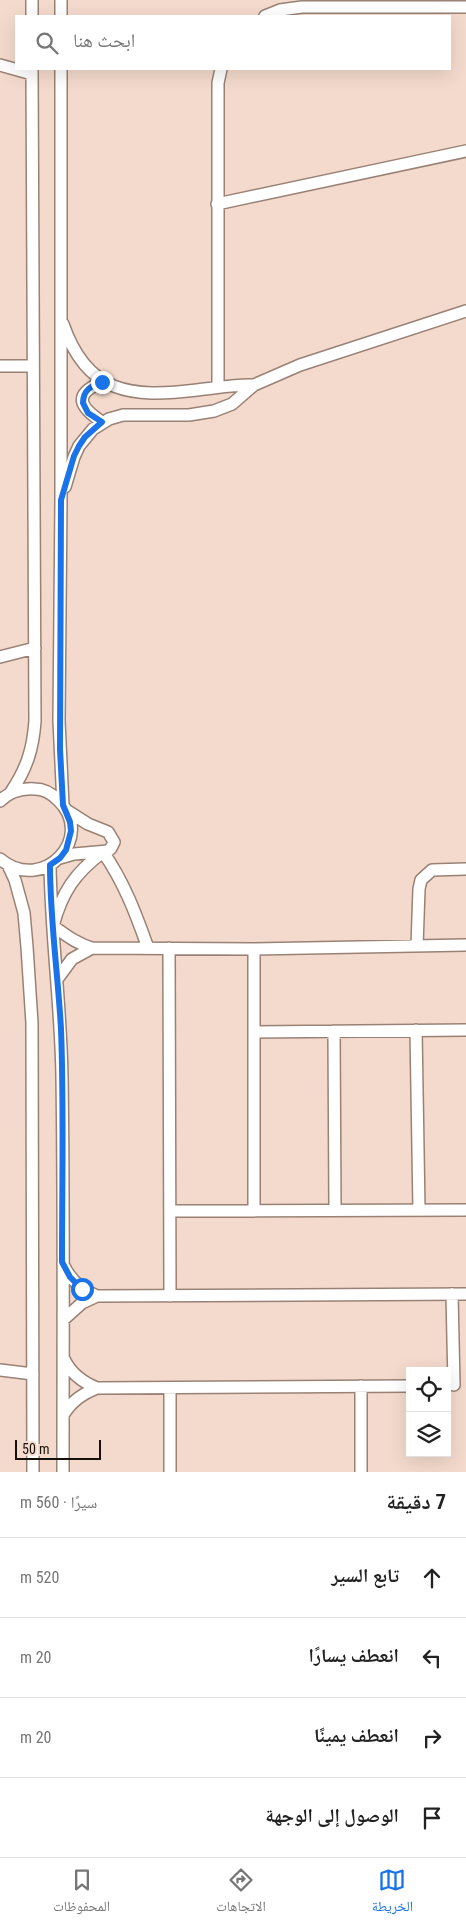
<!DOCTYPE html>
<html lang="ar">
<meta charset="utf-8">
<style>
:root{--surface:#fff;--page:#f2f2f2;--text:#222;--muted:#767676;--line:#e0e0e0;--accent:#1a73e8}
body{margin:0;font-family:"Roboto Condensed","Noto Naskh Arabic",sans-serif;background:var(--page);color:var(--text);direction:rtl}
.controls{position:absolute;right:15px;bottom:15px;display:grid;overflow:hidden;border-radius:0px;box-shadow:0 5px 20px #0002}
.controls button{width:45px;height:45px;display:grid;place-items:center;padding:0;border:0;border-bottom:1px solid var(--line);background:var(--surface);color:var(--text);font:25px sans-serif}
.scale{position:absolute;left:15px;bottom:12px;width:86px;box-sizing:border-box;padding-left:5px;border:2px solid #18100b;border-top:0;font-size:14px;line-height:18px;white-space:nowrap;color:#18100b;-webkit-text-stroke:4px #f4dacc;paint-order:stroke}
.stop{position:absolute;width:15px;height:15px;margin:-11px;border:4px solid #1a73e8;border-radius:50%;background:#fff}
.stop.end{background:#1a73e8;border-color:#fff;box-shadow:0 1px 5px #0008}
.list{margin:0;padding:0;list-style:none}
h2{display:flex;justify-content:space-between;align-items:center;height:65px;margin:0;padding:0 20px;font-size:21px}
h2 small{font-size:16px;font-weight:400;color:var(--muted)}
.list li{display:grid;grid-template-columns:32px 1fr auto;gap:15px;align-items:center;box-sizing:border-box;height:80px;padding:0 20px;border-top:1px solid var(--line)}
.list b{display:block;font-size:19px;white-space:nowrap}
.list em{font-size:16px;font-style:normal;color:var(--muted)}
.icon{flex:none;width:28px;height:28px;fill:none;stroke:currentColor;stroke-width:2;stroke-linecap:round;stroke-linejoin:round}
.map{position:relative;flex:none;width:466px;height:1472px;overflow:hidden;direction:ltr}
.search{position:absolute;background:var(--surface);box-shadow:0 5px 20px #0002;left:15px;right:15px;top:15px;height:55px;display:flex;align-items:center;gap:12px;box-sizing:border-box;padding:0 18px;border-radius:0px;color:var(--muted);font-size:19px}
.sheet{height:385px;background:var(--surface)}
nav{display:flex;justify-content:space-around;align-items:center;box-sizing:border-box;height:70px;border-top:1px solid var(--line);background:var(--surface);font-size:14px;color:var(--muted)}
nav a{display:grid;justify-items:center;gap:2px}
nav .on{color:var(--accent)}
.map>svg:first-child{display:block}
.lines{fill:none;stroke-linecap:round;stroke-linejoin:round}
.minor-casing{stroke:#998275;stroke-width:14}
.minor{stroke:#fff;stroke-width:11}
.route{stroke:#1a73e8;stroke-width:6}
</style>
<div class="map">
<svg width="466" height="1472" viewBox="0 0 466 1472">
<rect width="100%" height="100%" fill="#f4dacc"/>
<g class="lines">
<defs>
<path id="minor" d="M32,0V16
M61,16V0
M265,16L280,10L302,7H466
M0,65L32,74
M61,69V500L59,721L63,805
M217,204L466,151
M63,324C87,394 131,398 197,390C217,388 235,384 254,385
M0,366H33
M102,382C72,395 80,407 102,422
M218,387V83L221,69
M65,487L74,457L79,446L93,429L109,419L123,415H189L214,411L232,404L254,385L300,365L466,311
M0,657L35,648
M11,792C27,768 33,749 35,721L32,69
M0,801C10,791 21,788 35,789C44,789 52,794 58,800C97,837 43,895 0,859
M60,858L74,854L108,851L111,848L114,842L108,832L88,824L66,810
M8,865L15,880L24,913L27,947L32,1023L33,1472
M50,865C51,936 61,1006 62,1077C64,1209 63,1340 63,1472
M417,946L419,889L421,880L432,870L466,869
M148,948C136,914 124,882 103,852C75,873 62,892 53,926C66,935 77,944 92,948L254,949L466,945
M169,948L170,1296
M58,978L72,959L92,948
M416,1030L419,1210
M334,1031L335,1210
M254,1032L466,1030
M170,1211L466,1210
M254,1211V949
M63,1264C70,1280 82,1290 97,1296
M452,1294L454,1385
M63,1320L82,1303L97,1296L466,1294
M64,1359C71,1374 82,1382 97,1388L410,1386
M0,1370L33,1374
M361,1386V1472
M170,1388V1472
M63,1415C72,1401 82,1394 97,1388"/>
</defs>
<use href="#minor" class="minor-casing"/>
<use href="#minor" class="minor"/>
</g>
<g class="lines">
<path class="route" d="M82,1289L70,1277L62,1262C62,1184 64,1106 61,1029C58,974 50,920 50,865L60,858L66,850L71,831L70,822L63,805L60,749L61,500L74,456L79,446L85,437L102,422L88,413L83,403C83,390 91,386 102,382"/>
</g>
</svg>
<div class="controls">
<button><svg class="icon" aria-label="locate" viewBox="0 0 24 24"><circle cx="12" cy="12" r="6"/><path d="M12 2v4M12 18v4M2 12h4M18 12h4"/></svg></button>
<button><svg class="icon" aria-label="layers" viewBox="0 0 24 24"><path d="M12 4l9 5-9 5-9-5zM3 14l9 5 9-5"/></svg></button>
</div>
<div class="scale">50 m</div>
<div class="stop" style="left:82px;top:1289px"></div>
<div class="stop end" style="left:102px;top:382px"></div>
<div class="search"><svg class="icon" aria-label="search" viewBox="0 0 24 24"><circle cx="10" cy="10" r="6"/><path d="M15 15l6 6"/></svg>ابحث هنا</div>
</div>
<section class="sheet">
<h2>7 دقيقة<small>سيرًا · 560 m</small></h2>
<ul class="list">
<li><svg class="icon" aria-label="ahead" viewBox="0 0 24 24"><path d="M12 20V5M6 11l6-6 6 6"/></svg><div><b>تابع السير</b></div><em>520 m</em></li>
<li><svg class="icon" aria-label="left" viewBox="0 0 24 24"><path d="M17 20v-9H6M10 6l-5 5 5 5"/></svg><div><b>انعطف يسارًا</b></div><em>20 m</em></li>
<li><svg class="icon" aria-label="right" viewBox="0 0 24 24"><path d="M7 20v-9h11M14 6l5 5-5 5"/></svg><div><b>انعطف يمينًا</b></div><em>20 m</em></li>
<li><svg class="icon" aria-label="arrive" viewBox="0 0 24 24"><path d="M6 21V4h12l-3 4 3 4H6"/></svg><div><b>الوصول إلى الوجهة</b></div></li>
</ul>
</section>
<nav>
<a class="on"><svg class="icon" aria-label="map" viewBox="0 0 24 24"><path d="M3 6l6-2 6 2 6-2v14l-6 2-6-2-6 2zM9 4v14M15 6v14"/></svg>الخريطة</a>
<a><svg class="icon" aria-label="directions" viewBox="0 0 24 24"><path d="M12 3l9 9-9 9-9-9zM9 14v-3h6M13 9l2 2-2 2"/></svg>الاتجاهات</a>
<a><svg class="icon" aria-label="saved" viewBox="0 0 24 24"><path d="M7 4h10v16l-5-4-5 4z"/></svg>المحفوظات</a>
</nav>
